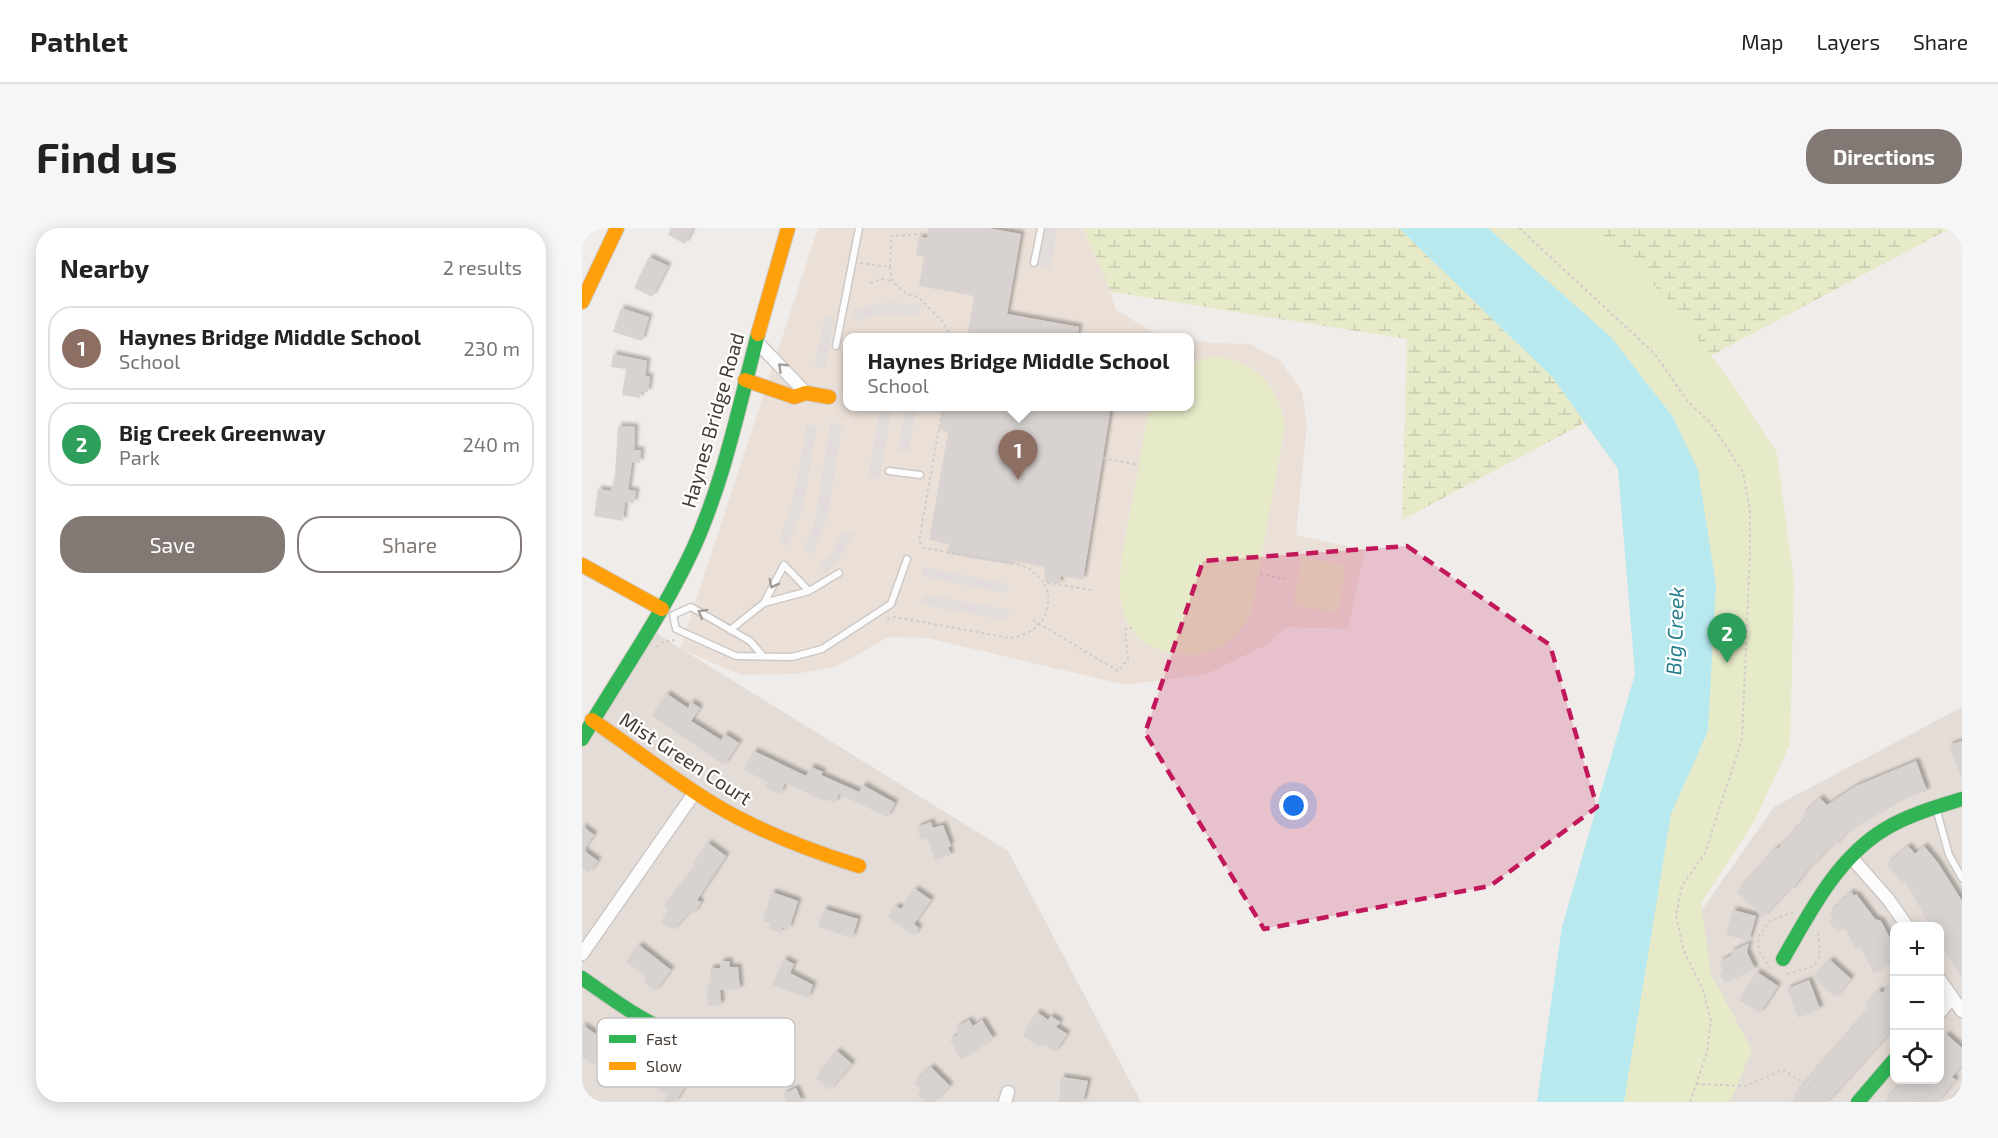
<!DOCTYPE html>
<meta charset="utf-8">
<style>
:root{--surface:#fff;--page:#f6f6f6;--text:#222;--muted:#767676;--line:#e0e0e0;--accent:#827974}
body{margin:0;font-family:"Exo 2",sans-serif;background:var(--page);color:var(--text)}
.controls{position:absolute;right:18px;bottom:18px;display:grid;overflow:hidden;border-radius:12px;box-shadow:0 3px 15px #0003}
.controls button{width:54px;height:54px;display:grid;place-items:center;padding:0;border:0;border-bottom:2px solid var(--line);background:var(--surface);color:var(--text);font:30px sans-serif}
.you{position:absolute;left:712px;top:578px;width:21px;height:21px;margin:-15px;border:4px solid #fff;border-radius:50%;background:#1a73e8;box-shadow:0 0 0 9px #1a73e833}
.badge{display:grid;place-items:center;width:39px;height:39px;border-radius:50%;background:var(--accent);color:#fff;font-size:20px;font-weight:700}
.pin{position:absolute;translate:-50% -50px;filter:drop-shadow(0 2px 3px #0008)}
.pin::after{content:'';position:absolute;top:32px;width:21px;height:18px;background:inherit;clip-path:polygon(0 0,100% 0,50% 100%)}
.popup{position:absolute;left:261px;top:105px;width:351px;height:78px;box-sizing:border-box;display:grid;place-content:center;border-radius:12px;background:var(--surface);filter:drop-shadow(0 2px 4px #0005);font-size:20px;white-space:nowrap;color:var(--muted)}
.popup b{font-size:22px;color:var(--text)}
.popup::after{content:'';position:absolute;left:50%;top:100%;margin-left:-12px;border:12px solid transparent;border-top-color:var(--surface)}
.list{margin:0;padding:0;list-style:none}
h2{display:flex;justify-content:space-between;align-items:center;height:78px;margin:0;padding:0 24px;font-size:26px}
h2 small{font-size:20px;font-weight:400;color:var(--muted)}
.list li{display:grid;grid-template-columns:39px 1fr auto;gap:18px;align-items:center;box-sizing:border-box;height:84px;margin:0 12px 12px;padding:0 12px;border:2px solid var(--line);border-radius:24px}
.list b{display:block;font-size:22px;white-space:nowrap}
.list p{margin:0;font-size:20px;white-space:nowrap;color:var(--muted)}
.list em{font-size:20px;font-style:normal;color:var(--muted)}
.actions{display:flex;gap:12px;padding:18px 24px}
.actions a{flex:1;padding:14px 0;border:2px solid var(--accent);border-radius:24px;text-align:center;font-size:21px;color:var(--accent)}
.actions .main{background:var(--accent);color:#fff}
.icon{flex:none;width:33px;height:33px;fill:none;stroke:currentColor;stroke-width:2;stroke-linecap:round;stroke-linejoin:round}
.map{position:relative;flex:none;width:1380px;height:874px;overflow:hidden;border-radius:24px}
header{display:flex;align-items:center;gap:36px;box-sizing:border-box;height:84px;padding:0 30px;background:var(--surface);border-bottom:2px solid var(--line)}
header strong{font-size:28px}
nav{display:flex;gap:33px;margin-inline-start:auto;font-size:21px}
.intro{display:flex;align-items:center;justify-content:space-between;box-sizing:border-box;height:144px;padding:0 36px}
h1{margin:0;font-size:42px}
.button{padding:15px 27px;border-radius:24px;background:var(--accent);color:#fff;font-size:21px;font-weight:700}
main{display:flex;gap:36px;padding:0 36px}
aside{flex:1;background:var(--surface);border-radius:24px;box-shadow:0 3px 15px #0003}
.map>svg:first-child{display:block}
.residential{fill:#e4dcd6;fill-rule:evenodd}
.education{fill:#ebe0d8}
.wetland{fill:url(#wetland-marsh)}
.park{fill:#e7eac9}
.parking{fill:#e2ddda}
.water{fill:#b8e9ef}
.building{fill:#d8d3d0;filter:url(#shadow)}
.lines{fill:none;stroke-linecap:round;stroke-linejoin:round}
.lane-casing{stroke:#cdc8c5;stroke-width:9}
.street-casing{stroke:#cdc8c5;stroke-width:15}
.fast-casing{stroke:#d1c8c1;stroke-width:16}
.slow-casing{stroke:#d1c8c1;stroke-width:16}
.path{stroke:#d1ccca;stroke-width:2;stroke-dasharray:3 3;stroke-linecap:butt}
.lane{stroke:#fdfcfc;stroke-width:6}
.street{stroke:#fdfcfc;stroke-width:12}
.fast{stroke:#30b455;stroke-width:14}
.slow{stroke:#ff9f0a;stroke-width:14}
.oneway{stroke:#a29c98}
.marked{fill:#c2185b;fill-opacity:0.2;stroke:#c2185b;stroke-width:4.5;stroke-dasharray:12 8;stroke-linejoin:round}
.labels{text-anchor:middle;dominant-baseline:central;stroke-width:4.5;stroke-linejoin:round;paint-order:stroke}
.street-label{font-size:20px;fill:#463b35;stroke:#fff}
.water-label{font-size:21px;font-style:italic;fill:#257e8c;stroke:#fff}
.key{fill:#fff;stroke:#c8c4c2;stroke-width:1.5}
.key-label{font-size:16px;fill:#463b35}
</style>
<header>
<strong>Pathlet</strong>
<nav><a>Map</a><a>Layers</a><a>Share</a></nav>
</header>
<div class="intro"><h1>Find us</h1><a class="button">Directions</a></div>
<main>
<aside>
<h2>Nearby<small>2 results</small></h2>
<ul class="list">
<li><span class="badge" style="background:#8d6e63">1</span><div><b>Haynes Bridge Middle School</b><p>School</p></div><em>230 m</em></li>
<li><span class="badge" style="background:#2e9e5b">2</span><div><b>Big Creek Greenway</b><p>Park</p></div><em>240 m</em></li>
</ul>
<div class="actions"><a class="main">Save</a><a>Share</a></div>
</aside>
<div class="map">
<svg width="1380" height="874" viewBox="0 0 1380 874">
<defs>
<pattern id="wetland-marsh" width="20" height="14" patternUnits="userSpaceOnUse" patternTransform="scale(1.5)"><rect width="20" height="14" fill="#e7eac9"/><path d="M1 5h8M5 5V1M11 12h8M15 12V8" fill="none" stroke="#c8caad"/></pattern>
<filter id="shadow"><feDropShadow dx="3.5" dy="-3.5" stdDeviation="1.5" flood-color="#0004"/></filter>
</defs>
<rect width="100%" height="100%" fill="#f0ece9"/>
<path class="residential" d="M69,398L77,407L426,623L559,874H0V503Z
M1380,479V874H1093L1080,739L1192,579ZM1312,698H1358V852H1312Z"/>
<path class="education" d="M236,0H501L529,64L533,81L570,104L599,109L265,110V178H607V111L631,115L668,116L699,133L720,164L725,197L714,307L783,322L766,401L704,399L686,416L625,446L544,457L345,410L306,409L254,439L213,446L160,447L98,421Z"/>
<path class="wetland" d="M501,0H1369L820,292L825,111L529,64Z"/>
<path class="park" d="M817,0H1011L1083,68L1146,150L1195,225L1212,354L1208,516L1173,592L1119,676L1129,746L1170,822L1148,874H1017L1105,347L1036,241L971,150Z
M631,128C676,134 694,155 703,197L670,384C657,408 635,429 605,427C517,419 537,345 548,284C555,249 561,214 567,179L607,178V136Z
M720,329L764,337L756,385L711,377Z"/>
<path class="parking" d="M463,0H475L469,40L457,38Z
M311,74L339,77L336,88L311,86L293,87L275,94L271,84L290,76Z
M243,87L253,89L243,140L232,138Z
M298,179H310L298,251L286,249Z
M323,179H335L326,223L316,222Z
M248,195L260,197L246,288L230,327L221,322L233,294Z
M225,197L235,198L221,281L205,320L197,313L210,276Z
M261,304L271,306L259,328L244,346L237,338L251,323Z
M342,339L385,348L429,356L421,365L339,348Z
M345,367L384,374L429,382L423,392L336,376Z"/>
<path class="water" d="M817,0H906L1029,109L1091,189L1116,242L1134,356L1126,503L1089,586L1042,874H955L980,699L1053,446L1036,241L971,150Z"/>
<path class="building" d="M89,0H111L103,16L86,7Z
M347,0H405L439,6L425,86L497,99L495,110H385L392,68L337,58L342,29L334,27L337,9L345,10Z
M67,29L86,38L70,69L52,60Z
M39,80L67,89L60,113L31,104Z
M31,126L65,133L63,148L68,149L66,164H59L58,170L40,167L44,141L29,139Z
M361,178H529L501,352L479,348L478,356L463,353L462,339L431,333L430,337L365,326L367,316L347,312L366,204L357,202Z
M36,198L53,199L52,222H59L58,235L50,234L46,262L54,263L52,275L43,274L41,293L12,288L16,261L29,263L33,247Z
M85,466L106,480L109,474L118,480L109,493L139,512L143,506L157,515L142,537L70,488Z
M1380,513V550H1379L1367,517Z
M172,523L224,548L229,539L241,544L239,547L277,564L281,557L313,575L305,589L257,566L253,575L244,571L243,573L203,555L198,566L183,560L186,554L162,542Z
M1334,533L1345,563L1323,570L1265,604L1252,618L1250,616L1231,637L1230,636L1208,663L1207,661L1181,689L1155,664L1194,620L1196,621L1224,590L1221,586L1238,570L1245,577L1274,558Z
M349,594L351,600L361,597L369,618L366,619L369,627L353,632L346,610L339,612L335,599Z
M0,598L12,607L1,622L16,633L7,645L0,640Z
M126,615L144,628L115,672L119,674L111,686L108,683L91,702L79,694L87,682L82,679L114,638L111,636Z
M1326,618L1333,626L1342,618L1356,635L1380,673V751L1358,714V699H1349L1323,653L1321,655L1305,637Z
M333,661L349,672L332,696L337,700L332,708L306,689L314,678L319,681Z
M190,664L216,673L207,701L200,699L199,705L187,701L189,695L181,693Z
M1269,664L1272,668L1274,666L1293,691L1299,693L1312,718V733L1292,745L1278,719L1274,721L1262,699L1256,704L1247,694L1251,690L1247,686Z
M242,681L276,691L270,710L236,699Z
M1151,682L1174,688L1167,713L1144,707Z
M1167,715L1165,724L1173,741L1143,755L1138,746L1142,744L1137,734L1150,727L1149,724Z
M57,717L89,742L73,763L61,753L64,749L44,734Z
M202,731L212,736L208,745L231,757L226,770L190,757Z
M1248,732L1269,751L1253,769L1232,750Z
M147,733L148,739H156L158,761L138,762L139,777L126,778L125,759H129L128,740H138V734Z
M1175,744L1196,758L1178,785L1157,772Z
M1227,752L1238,781L1216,790L1205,761Z
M1312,752V800L1245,874H1209L1217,861L1287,781L1283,778L1297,762L1300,765Z
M455,784L466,792L469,788L478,794L474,799L485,806L473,824L461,815L457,819L441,808Z
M387,792L391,798L400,792L411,810L379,832L368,812L377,806L374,800Z
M0,797L26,814L22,821L25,823L19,833L16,831L12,837L0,829Z
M1364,806L1380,820V837L1370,849L1374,852L1355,874H1302L1321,852H1358V814Z
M255,823L270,836L247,862L234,850Z
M349,839L368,858L351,874H343L335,866L339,862L332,855Z
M70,840L104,857L93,874H81L85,867L62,852Z
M479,849L506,853L501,874H477Z
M214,860L220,874H204L201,866Z"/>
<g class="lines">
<defs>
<path id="lane" d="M452,35L459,0
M254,118L277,0
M307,243L338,247
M182,375L202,337L227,363
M91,387L94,401L154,428L210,429L240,421L309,376L325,331
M91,387L109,379L168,413L181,428
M148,402L182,375L227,363L257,345
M1354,580L1367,627L1380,650
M1371,874L1380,864"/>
<path id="street" d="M174,113L224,165
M1269,629L1306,671L1325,698
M0,726L113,564
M1358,752L1380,783
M1358,784L1369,771
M423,874L426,864"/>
<path id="fast" d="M0,511C37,448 80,388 111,321C142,253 157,178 176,106
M1201,731C1228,684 1255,630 1303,601C1326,587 1354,579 1380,571
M0,750C62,793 97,823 177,811
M1276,874L1312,832"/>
<path id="slow" d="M0,74L35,0
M176,106L206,0
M163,152L212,169L224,165L247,169
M0,337L80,381
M10,492C50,519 89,550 130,575C176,603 226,622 277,638"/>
</defs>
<use href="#lane" class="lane-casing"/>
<use href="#street" class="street-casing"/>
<use href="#fast" class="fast-casing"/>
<use href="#slow" class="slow-casing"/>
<path class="path" d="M937,0L1073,126L1106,174L1128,194L1161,244L1168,283V324L1160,511L1123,625L1100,658L1094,688L1102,723L1121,762L1129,793L1125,824L1108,874
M278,35L308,39L310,53L325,66L336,69L360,93L371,110
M308,39L309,8L340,6
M288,55L299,51L310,53
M361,178L337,313L342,320L435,336L448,341L462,354L509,362
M521,230L557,237
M678,346L703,351
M305,391L313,389L427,410C457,407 475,382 462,354
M451,392L536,443L546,431L543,401L550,400
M74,419L81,414L93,412
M1189,741L1177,723L1176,709L1188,693L1211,684
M1205,746L1232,738L1238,728L1236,702
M1114,856L1163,858L1201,842L1252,874"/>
<use href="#lane" class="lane"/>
<use href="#street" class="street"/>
<use href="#fast" class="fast"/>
<use href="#slow" class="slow"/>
</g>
<defs><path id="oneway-chevron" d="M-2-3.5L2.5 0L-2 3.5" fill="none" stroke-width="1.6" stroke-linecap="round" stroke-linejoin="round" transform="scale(1.5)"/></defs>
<g class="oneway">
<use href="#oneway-chevron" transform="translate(200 139) rotate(-136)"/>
<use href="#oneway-chevron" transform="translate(191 356) rotate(117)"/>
<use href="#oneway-chevron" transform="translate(120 385) rotate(-150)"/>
</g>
<path class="marked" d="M825,318L968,417L1015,579L908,658L682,701L563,505L621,333Z"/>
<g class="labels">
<g class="street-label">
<text transform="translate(130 192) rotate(-74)">Haynes Bridge Road</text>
<text transform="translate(104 530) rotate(33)">Mist Green Court</text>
</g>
<g class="water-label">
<text transform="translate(1092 403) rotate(-88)">Big Creek</text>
</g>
</g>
<rect x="15" y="790" width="198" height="69" rx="9" class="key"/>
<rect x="27" y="807" width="27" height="8" fill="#30b455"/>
<rect x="27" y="834" width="27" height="8" fill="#ff9f0a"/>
<g class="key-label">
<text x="64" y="817">Fast</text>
<text x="64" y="844">Slow</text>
</g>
</svg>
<div class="controls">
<button>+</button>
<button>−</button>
<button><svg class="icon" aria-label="locate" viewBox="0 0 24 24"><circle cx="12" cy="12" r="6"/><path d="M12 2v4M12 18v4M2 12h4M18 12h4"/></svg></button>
</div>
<div class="you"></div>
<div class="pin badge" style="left:436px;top:252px;background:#8d6e63">1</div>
<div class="popup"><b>Haynes Bridge Middle School</b>School</div>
<div class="pin badge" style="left:1145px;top:435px;background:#2e9e5b">2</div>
</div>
</main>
